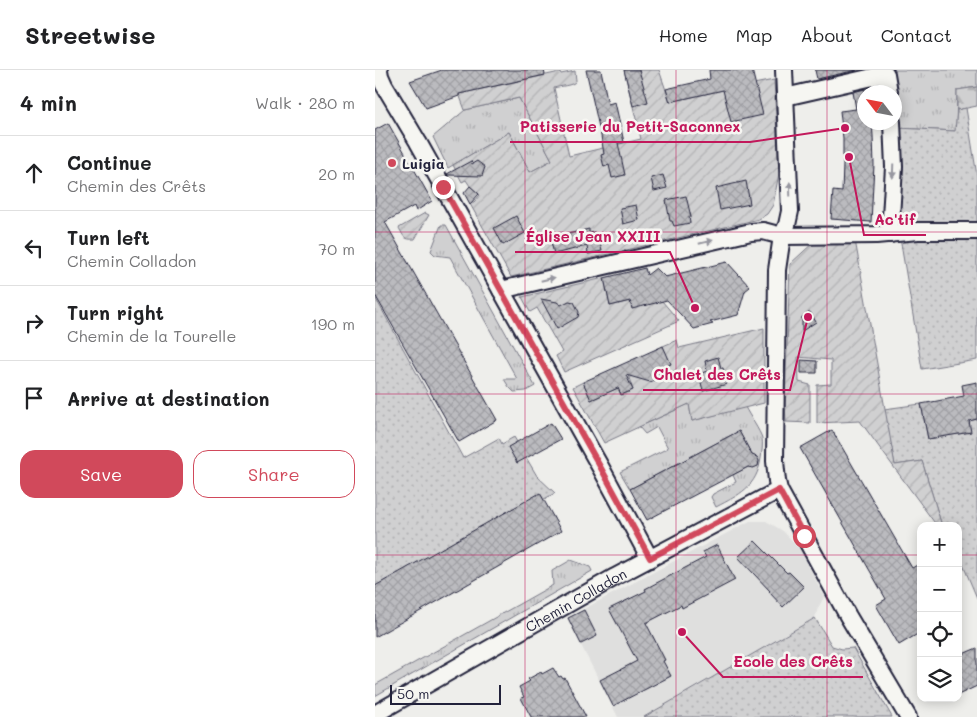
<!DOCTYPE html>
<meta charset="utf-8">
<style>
:root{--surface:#fff;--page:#f6f6f6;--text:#202124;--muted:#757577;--line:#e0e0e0;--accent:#d1495b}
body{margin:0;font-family:Mali,sans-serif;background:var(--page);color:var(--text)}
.controls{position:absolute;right:15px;bottom:15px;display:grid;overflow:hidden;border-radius:10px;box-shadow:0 2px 12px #0003}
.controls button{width:45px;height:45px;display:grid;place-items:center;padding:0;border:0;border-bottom:1px solid var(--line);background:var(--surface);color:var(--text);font:25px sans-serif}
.compass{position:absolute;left:482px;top:15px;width:45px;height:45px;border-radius:50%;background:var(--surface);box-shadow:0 2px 12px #0003;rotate:302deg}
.scale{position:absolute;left:15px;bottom:12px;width:111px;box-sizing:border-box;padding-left:5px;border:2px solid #22223b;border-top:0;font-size:14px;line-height:18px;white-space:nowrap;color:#22223b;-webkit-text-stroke:4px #f6f6f2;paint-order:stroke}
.stop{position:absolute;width:15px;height:15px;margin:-11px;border:4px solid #d1495b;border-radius:50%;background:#fff}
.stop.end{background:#d1495b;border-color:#fff;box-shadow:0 1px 5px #0008}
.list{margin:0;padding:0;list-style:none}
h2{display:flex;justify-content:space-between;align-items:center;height:65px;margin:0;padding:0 20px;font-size:21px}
h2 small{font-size:16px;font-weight:400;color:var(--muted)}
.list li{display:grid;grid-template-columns:32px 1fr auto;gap:15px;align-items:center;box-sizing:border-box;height:75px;padding:0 20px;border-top:1px solid var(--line)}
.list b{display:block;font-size:19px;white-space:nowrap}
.list p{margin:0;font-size:16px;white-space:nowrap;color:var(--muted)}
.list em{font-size:16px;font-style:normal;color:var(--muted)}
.actions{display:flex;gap:10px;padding:15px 20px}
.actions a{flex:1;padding:11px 0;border:1px solid var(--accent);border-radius:15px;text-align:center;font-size:18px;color:var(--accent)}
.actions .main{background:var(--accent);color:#fff}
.icon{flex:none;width:28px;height:28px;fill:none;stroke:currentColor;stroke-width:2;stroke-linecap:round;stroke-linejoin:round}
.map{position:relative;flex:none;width:602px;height:647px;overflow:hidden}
header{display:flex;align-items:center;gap:30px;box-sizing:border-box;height:70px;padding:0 25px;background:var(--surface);border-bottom:1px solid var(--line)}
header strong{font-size:24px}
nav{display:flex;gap:28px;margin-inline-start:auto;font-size:18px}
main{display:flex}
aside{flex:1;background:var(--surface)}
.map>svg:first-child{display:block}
.built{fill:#dfdfde}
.grass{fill:url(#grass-tufts);stroke:#797986}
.forest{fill:url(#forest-firs);stroke:#797986}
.park{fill:url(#park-dots);stroke:#797986}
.garden{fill:url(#garden-furrows);stroke:#797986}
.building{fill:url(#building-cross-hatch);stroke:#22223b}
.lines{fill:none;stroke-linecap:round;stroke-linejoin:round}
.minor-casing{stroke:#22223b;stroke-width:20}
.minor{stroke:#f6f6f2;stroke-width:16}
.oneway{fill:#9797a0}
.route{stroke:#d1495b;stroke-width:6}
.grid{fill:none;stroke:#c2185b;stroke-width:1;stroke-opacity:0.55}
.poi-dot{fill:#d1495b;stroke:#f6f6f2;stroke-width:2}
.labels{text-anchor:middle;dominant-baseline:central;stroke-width:5;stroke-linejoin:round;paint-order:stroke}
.poi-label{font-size:14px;font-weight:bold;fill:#22223b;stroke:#f6f6f2;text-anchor:start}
.street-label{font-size:14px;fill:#22223b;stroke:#f6f6f2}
.leader{fill:none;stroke:#c2185b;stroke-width:2}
.callout-dot{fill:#c2185b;stroke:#f6f6f2;stroke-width:2}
.callout-label{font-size:15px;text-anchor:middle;font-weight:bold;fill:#c2185b;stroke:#f6f6f2;stroke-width:5;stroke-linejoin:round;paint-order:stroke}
</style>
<header>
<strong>Streetwise</strong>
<nav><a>Home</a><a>Map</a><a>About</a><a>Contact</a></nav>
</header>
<main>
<aside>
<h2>4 min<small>Walk · 280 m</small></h2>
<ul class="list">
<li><svg class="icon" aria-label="ahead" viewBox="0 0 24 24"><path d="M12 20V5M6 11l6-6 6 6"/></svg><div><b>Continue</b><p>Chemin des Crêts</p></div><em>20 m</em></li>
<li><svg class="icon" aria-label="left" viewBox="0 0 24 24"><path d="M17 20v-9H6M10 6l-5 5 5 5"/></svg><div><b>Turn left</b><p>Chemin Colladon</p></div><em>70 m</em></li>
<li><svg class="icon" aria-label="right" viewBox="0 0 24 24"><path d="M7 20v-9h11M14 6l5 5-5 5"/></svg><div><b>Turn right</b><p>Chemin de la Tourelle</p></div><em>190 m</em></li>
<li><svg class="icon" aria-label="arrive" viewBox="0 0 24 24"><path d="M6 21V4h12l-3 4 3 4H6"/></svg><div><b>Arrive at destination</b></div></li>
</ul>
<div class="actions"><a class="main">Save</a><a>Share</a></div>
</aside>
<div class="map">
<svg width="602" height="647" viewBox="0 0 602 647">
<defs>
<pattern id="grass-tufts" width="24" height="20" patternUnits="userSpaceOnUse" patternTransform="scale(1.25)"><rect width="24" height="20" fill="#d0d0d1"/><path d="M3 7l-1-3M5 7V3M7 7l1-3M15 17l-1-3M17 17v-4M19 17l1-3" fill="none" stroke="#b2b2b4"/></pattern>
<pattern id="forest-firs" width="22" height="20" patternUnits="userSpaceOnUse" patternTransform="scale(1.25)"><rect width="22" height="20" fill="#d0d0d1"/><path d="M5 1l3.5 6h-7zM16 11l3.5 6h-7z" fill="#b2b2b4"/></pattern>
<pattern id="park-dots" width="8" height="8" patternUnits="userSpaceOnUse" patternTransform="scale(1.25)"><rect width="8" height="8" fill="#d0d0d1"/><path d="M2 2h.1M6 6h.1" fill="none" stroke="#b2b2b4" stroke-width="1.8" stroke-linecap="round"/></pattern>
<pattern id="garden-furrows" width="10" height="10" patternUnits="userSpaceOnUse" patternTransform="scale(1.25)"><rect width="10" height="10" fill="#d0d0d1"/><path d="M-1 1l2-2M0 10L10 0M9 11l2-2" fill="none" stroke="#b2b2b4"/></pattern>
<pattern id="building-cross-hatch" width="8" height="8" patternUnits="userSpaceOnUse" patternTransform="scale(1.25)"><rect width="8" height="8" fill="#bbbbbf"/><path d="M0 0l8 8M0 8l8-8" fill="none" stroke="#a0a0a5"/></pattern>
</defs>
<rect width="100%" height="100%" fill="#eeeeeb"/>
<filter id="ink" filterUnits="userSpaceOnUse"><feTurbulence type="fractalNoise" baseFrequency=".02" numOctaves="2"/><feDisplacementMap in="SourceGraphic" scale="10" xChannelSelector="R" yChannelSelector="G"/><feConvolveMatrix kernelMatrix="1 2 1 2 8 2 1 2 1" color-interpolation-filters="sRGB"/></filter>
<g filter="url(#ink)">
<path class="built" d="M375,451H391L408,461L425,479L449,527L443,538L440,548L269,647H243L192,548Z"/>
<path class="grass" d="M515,0H602V17L582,20L581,61L523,58L520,22Z
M144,28L177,90L155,102L134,62L73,98L58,67L90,40Z
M66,155H71L160,316L151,321L139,322L134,317L129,309H142L75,187L60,185L56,181Z
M314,334L317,351L370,337C374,345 385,361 387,368C388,374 387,382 386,388C382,417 364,425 341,437L336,427L338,424L361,412L358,405L373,397L378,398L382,396L384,391L382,387L377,385L364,361L255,419L245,402L293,378L282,357L270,364L264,357Z
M196,490L215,497L217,501L0,626V615L178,515L177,501Z"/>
<path class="forest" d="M602,17V36L582,40V20Z"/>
<path class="park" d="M591,38L602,106V290L547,299L522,150L523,58L580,61L582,40Z
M0,227L88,388L124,368L127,374L139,367L162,406L180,423L0,524Z
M546,334L553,369L595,362L594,351L602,349V528L583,483V456H567L547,391L520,395L509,339Z
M440,548L457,576L467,579L478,578L517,647H269Z"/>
<path class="garden" d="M249,0H284L295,32L348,20L399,10L404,103L398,135L392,144L384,149L136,207L95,134L97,132H99L105,125L95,116L91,110L87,112L78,95L134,62L155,102L177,90L144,28L90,40L84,24L185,2L186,4L200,1C200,3 201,9 201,11C198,16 184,16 179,18L194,86L266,69Z
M50,143L54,145L40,169C29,170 29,167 24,158Z
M480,170L520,395L547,391L567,456H562L485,351L442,353V315L456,314V290L423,287L424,312L435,315V353L411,352L410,334L415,194L440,171Z
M229,208L235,236L255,231L257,238L287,231L304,251L189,302L181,286L187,282L162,238L155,242L147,227Z
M389,258V333L317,351L314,334L281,349L229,373L198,317L208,312L216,330L243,318L247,325L258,320L253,305L288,276L302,270L304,278Z"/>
<path class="building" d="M67,0H169L170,5L84,24V26L51,38L35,11Z
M211,0H226L233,34L240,32L249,72L243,73L250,105L237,108L234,95L229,97L226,85L229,84L226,66Z
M249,0H264L273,32L258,36Z
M334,0H377L388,45L356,52L348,20L295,32L291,19L335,9Z
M440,0H482L442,9Z
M490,19V52H497L498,66L499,95L496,152L456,149L458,121L467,122L468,95V68L465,41L481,39L478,22Z
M13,53L57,131L41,141L39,136L10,152L122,350L84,372L0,225V60Z
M96,91L97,94L102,91L110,97L107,106L73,105L72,104Z
M288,105L292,118L279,121L276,108Z
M371,111L375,134L345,140L341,118Z
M95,116L104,124L95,134L89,123Z
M311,126L316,147H314L315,153L299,156L297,151H295L291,130Z
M261,135L264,150L248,154L245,138Z
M141,146L150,163L128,175L119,158Z
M214,159V163L220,162L221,165H223L227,181L213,184L212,176L179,184L175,168Z
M352,192L375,217L370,221L363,245L335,252L338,254L319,259L292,230L257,239L255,231L235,236L229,208L270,198L272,205L281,198L290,207Z
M166,229L182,232L186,235L194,231L199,232L204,242L203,247L182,259Z
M435,242L441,252L427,261V247Z
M288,276L296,294L287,298L282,309L275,312L251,305L258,320L246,325L243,318L216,330L208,312Z
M343,287L346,298H348L352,314L328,321L324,304L332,301L330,291Z
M426,290L442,291V303H426Z
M602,312V349L594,351L596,362L553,369L546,334L589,326L587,315Z
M176,353L186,369L142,393L133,377Z
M457,360L537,498L546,493V562L524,575L501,535L511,529L425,378Z
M364,361L377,385L382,387L384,391L383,396L378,398L373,397L272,450L255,419Z
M165,423L186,461L0,567V516Z
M380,471L412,503L414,502L429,517L408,537L394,522L395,521L363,487Z
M342,475L360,510L307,538L306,535L271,553L290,590L288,591L296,606L238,636L225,610L262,591L234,539L271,521L270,519L331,487L328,482Z
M209,540L222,566L206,574L193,548Z
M602,578V616L583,625V586Z
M178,598L184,607L186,606L188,609L190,608L211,647H156L146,628L149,627L144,617L155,611L153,609L166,602L167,604Z"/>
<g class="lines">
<defs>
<g id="minor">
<path d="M4,0L5,6L9,15L43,72L227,400L275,489"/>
<path d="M409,0L415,141L412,155L407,166L402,200L400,391L402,411L404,420L473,546L533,647"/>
<path d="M410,27L511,4L514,22"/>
<path d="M515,164L519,97L517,52"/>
<path d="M126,220L376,162L388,161L407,166L501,165L543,161H602"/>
<path id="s1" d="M0,644L240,507L404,420"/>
</g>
</defs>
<use href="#minor" class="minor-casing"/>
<use href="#minor" class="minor"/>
</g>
<defs><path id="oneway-solid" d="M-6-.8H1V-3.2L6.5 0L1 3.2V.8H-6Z" transform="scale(1.25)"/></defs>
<g class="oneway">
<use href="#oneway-solid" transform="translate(518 101) rotate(92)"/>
<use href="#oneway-solid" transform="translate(415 119) rotate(-92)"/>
<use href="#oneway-solid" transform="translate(331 172) rotate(-14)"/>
<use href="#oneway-solid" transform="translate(173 209) rotate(-13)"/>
</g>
</g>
<g class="lines" filter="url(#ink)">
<path class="route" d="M68,117L227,400L275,488L404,420L429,466"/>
</g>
<path class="grid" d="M150,0V647M301,0V647M452,0V647M0,162H602M0,324H602M0,485H546M583,485H602"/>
<circle class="poi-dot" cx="17" cy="93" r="5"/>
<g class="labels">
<g class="poi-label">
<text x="27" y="93">Luigia</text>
</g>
<g class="street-label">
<text stroke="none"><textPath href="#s1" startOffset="231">Chemin Colladon</textPath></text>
</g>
</g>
<path class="leader" d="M470 58L375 72H135M474 87L489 165H551M320 238L295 182H140M433 247L415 320H268M307 562L348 607H488"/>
<g class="callout-dot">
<circle cx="470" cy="58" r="5"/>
<circle cx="474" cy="87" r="5"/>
<circle cx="320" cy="238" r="5"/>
<circle cx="433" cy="247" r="5"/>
<circle cx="307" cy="562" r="5"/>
</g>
<g class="callout-label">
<text x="255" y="62">Patisserie du Petit-Saconnex</text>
<text x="520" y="155">Ac'tif</text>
<text x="218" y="172">Église Jean XXIII</text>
<text x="342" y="310">Chalet des Crêts</text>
<text x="418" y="597">Ecole des Crêts</text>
</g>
</svg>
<div class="controls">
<button>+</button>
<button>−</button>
<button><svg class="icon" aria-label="locate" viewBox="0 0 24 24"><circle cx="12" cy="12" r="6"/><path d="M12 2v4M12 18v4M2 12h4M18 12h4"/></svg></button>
<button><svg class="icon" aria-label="layers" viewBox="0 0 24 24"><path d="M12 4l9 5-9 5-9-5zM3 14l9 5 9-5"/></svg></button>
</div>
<svg class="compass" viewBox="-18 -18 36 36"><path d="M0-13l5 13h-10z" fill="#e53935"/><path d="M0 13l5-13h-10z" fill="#757577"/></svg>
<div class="scale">50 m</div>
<div class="stop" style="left:429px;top:466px"></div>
<div class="stop end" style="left:68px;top:117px"></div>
</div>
</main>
